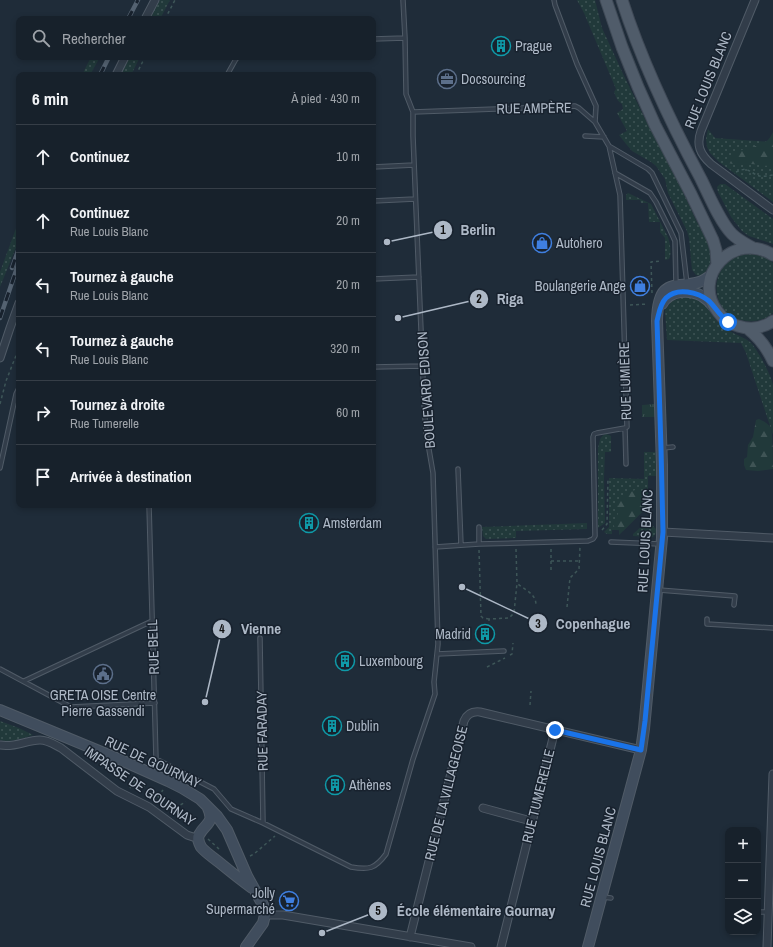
<!DOCTYPE html>
<html lang="fr">
<meta charset="utf-8">
<style>
:root{--surface:#17212b;--page:#202933;--text:#f1f3f6;--muted:#9ea3a9;--line:#363e47}
body{margin:0;font-family:"Archivo Narrow",sans-serif;background:var(--page);color:var(--text)}
.controls{position:absolute;right:12px;bottom:12px;display:grid;overflow:hidden;border-radius:8px;box-shadow:0 2px 6px #0003}
.controls button{width:36px;height:36px;display:grid;place-items:center;padding:0;border:0;border-bottom:1px solid var(--line);background:var(--surface);color:var(--text);font:20px sans-serif}
.stop{position:absolute;width:12px;height:12px;margin:-9px;border:3px solid #1a73e8;border-radius:50%;background:#fff}
.stop.end{background:#1a73e8;border-color:#fff;box-shadow:0 1px 4px #0008}
.list{margin:0;padding:0;list-style:none}
h2{display:flex;justify-content:space-between;align-items:center;height:52px;margin:0;padding:0 16px;font-size:17px}
h2 small{font-size:13px;font-weight:400;color:var(--muted)}
.list li{display:grid;grid-template-columns:26px 1fr auto;gap:12px;align-items:center;box-sizing:border-box;height:64px;padding:0 16px;border-top:1px solid var(--line)}
.list b{display:block;font-size:15px;white-space:nowrap}
.list p{margin:0;font-size:13px;white-space:nowrap;color:var(--muted)}
.list em{font-size:13px;font-style:normal;color:var(--muted)}
.icon{flex:none;width:22px;height:22px;fill:none;stroke:currentColor;stroke-width:2;stroke-linecap:round;stroke-linejoin:round}
.map{position:relative;flex:none;width:773px;height:947px;overflow:hidden}
.search{position:absolute;background:var(--surface);box-shadow:0 2px 6px #0003;left:16px;top:16px;width:360px;height:44px;display:flex;align-items:center;gap:10px;box-sizing:border-box;padding:0 14px;border-radius:8px;color:var(--muted);font-size:15px}
.panel{position:absolute;background:var(--surface);box-shadow:0 2px 6px #0003;left:16px;top:72px;width:360px;height:436px;border-radius:8px}
.map>svg:first-child{display:block}
.grass{fill:url(#grass-dots)}
.forest{fill:url(#forest-firs)}
.park{fill:url(#park-tufts)}
.lines{fill:none;stroke-linecap:round;stroke-linejoin:round}
.lane-casing{stroke:#505b67;stroke-width:5.5}
.street-casing{stroke:#505b67;stroke-width:9}
.secondary-casing{stroke:#505b67;stroke-width:12}
.primary-casing{stroke:#3f4956;stroke-width:13}
.path{stroke:#3e5658;stroke-width:1.5;stroke-dasharray:3 3;stroke-linecap:butt}
.lane{stroke:#323d4a;stroke-width:3.5}
.street{stroke:#323d4a;stroke-width:7}
.secondary{stroke:#404d5d;stroke-width:10}
.primary{stroke:#505c6a;stroke-width:11}
.rail-casing{stroke:#546271;stroke-width:4.5}
.rail{stroke:#18222e;stroke-width:3;stroke-dasharray:9;stroke-linecap:butt}
.route{stroke:#1a73e8;stroke-width:5}
.labels{text-anchor:middle;dominant-baseline:central;stroke-width:3;stroke-linejoin:round;paint-order:stroke}
.poi-label{font-size:14px;fill:#adb8c6;stroke:#18222e;text-anchor:start}
.street-label{font-size:14px;fill:#adb8c6;stroke:#18222e}
.leader{fill:none;stroke:#adb8c6;stroke-width:1.5}
.callout-dot{fill:#adb8c6;stroke:#18222e;stroke-width:1.5}
.mark-label{font-size:12px;text-anchor:middle;font-weight:bold;fill:#111}
.callout-label{font-size:15px;text-anchor:middle;font-weight:bold;fill:#adb8c6;stroke:#18222e;stroke-width:3;stroke-linejoin:round;paint-order:stroke}
</style>
<div class="map">
<svg width="773" height="947" viewBox="0 0 773 947">
<defs>
<pattern id="grass-dots" width="8" height="8" patternUnits="userSpaceOnUse"><rect width="8" height="8" fill="#21393a"/><path d="M2 2h.1M6 6h.1" fill="none" stroke="#3f5455" stroke-width="1.8" stroke-linecap="round"/></pattern>
<pattern id="forest-firs" width="22" height="20" patternUnits="userSpaceOnUse"><rect width="22" height="20" fill="#21393a"/><path d="M5 1l3.5 6h-7zM16 11l3.5 6h-7z" fill="#3f5455"/></pattern>
<pattern id="park-tufts" width="24" height="20" patternUnits="userSpaceOnUse"><rect width="24" height="20" fill="#21393a"/><path d="M3 7l-1-3M5 7V3M7 7l1-3M15 17l-1-3M17 17v-4M19 17l1-3" fill="none" stroke="#3f5455"/></pattern>
</defs>
<rect width="100%" height="100%" fill="#1f2c39"/>
<path class="grass" d="M160,0H170L160,19H151L153,12Z
M577,0H595L602,28L624,76L650,129L659,140C671,166 683,192 695,218C700,229 709,240 711,252C712,261 709,271 700,276L696,275L692,270L689,238L687,231L668,193L665,179L656,166L651,162L632,151L626,144L619,135L627,131L617,113L623,109L622,104C617,101 616,97 614,92L616,89L584,13Z
M91,57H100L90,75H82Z
M130,57H140L131,75H121Z
M708,129L715,138L773,142V202L719,162L710,153L707,147L706,139Z
M720,184H725L773,219V244L749,236L742,231L731,217L718,192L717,187Z
M628,193L651,204L668,237C670,243 672,254 669,259L665,260V238L660,232V222H649L648,203H641L640,200H626V195Z
M19,220V240L0,287V272Z
M747,254C757,254 765,256 773,263V313C766,319 757,322 747,321C706,317 707,259 747,254Z
M684,297C712,299 704,310 721,325C729,333 741,335 750,342C757,348 772,377 773,385C773,402 773,419 773,435L746,353L741,343L667,340L665,310L672,301Z
M606,434L609,435L611,436V452H605L604,478L605,523L598,528V448C600,442 599,436 606,434Z
M644,452H657V476H648V506L619,535V530H612V534H607L604,532L609,527V478L644,479Z
M587,523V529L516,531V538L486,539L483,536L482,527Z
M642,526H653L656,529V533L653,537L633,536V534Z
M0,721L19,728L33,735C23,738 11,743 0,740Z"/>
<path class="forest" d="M773,132V164C765,168 759,164 751,164C742,163 734,166 726,162C731,149 754,149 765,142C769,140 771,136 773,132Z
M759,419C763,421 768,423 771,428C773,436 773,459 773,469L758,471L746,470L744,465V459L747,457L748,445L753,437L756,420Z
M635,490L643,491L648,494V506L623,531C616,530 615,530 613,523L617,517L619,510L617,505C619,496 627,493 635,490Z"/>
<path class="park" d="M655,404L656,417H642V405Z"/>
<g class="lines">
<defs>
<path id="lane" d="M554,0L555,5L577,64L596,106L595,122
M373,39L405,38
M227,75L236,59L238,57
M413,112L575,106L579,108L595,122L609,146L620,195L627,427L625,428L597,433L594,434L593,437L595,536L593,539L588,541L479,544L435,547
M585,136L604,137
M609,146L648,169L652,173L681,233L687,284
M373,167L414,165
M615,173L650,193L656,202L670,230L675,241L676,285
M373,201L415,199
M373,279L419,277
M373,367L423,366
M625,428L626,464
M662,448L673,447
M0,468L16,394L19,388
M458,469L461,545
M149,505L156,759L214,789L231,809L263,823L351,867C369,870 375,869 386,854L413,759L435,694L434,682L438,644L433,473L426,432L424,403L413,136V112L406,94L405,38L403,0
M479,527V544
M611,542L660,544
M659,590L735,596L734,605
M707,619V624L773,628
M260,638L263,823
M437,654L504,651
M0,669L71,707L155,703
M24,681L152,621
M602,897L611,898
M760,912H768"/>
<path id="street" d="M755,0L701,131C696,145 700,154 711,164L773,210
M145,19L155,0
M116,75L125,57
M0,358L10,328L19,303
M663,532L773,538
M0,745C15,748 26,740 40,740C48,740 55,745 61,748L117,791L149,807L187,835L193,837H199
M483,808L531,821
M265,915H283L471,947
M410,937L464,721C467,714 472,711 480,712L641,750
M501,947L555,730
M767,947L773,774"/>
<path id="secondary" d="M662,304C670,290 689,289 702,296C707,299 711,303 714,307
M0,710L121,760L168,781L182,788L200,799L217,816L227,830L247,876L263,905L265,915L263,923L246,947
M208,808C215,824 205,823 199,835C197,839 199,843 201,847C206,853 214,858 220,863C231,872 241,880 252,888
M588,947L641,750L644,729L662,538V465L657,321C658,265 687,298 712,274"/>
<path id="primary" d="M606,0L622,47L638,87L655,125L691,194L713,240L716,250L717,265
M622,0C642,63 670,121 701,179C709,195 720,222 732,234C738,240 746,244 753,248
M773,255C734,230 690,277 718,312C723,319 730,324 738,326C750,330 763,328 773,321
M747,328C759,337 767,348 773,361"/>
</defs>
<use href="#lane" class="lane-casing"/>
<use href="#street" class="street-casing"/>
<use href="#secondary" class="secondary-casing"/>
<use href="#primary" class="primary-casing"/>
<path class="path" d="M165,19L175,0
M136,75L145,57
M736,172L741,170L746,169C759,176 758,178 773,175
M652,293L651,262L661,261
M630,305L648,304
M0,404L6,381L19,348
M602,530L607,524L608,478
M516,549L517,583C524,590 536,593 536,605
M551,549V573
M479,550L481,616L483,618L489,619
M551,561H579
M567,607L570,578L579,569L580,547
M489,621V619L509,618L514,613L517,583
M510,655L512,654L513,643
M487,667L505,658
M530,705L531,691
M130,788L136,780L176,810
M154,801L163,790
M173,814L180,805L186,802
M208,839L219,849
M250,856L254,854L275,836"/>
<use href="#lane" class="lane"/>
<use href="#street" class="street"/>
<use href="#secondary" class="secondary"/>
<use href="#primary" class="primary"/>
<defs>
<path id="rail" d="M128,19L138,0
M100,75L109,57
M12,268L19,248
M0,318L19,262"/>
</defs>
<use href="#rail" class="rail-casing"/>
<use href="#rail" class="rail"/>
</g>
<g class="lines">
<path class="route" d="M555,730L641,750L645,721L663,532L661,448L657,321C659,313 660,304 666,298C677,287 698,292 709,301C716,308 720,316 728,322"/>
</g>
<defs>
<symbol id="building-ring" viewBox="-11 -11 22 22"><circle r="9.5" fill="#18222e" stroke="#0f9aa8" stroke-width="1.5"/><path d="M-4-6H4V6H1V3H-1V6H-4ZM-2.5-4.3h1.7v1.8h-1.7ZM.8-4.3h1.7v1.8H.8ZM-2.5-1h1.7V.8h-1.7ZM.8-1h1.7V.8H.8Z" fill="#0f9aa8"/></symbol>
<symbol id="office-ring" viewBox="-11 -11 22 22"><circle r="9.5" fill="#18222e" stroke="#5c6f8a" stroke-width="1.5"/><path d="M-6-3h4V-5.5h4V-3h4V5H-6ZM-1-4.5V-3h2v-1.5ZM-6 0V1H6V0Z" fill="#5c6f8a"/></symbol>
<symbol id="shop-ring" viewBox="-11 -11 22 22"><circle r="9.5" fill="#18222e" stroke="#3f7fe0" stroke-width="1.5"/><path d="M-5-2.5h2.3a2.7 3.5 0 0 1 5.4 0H5L5.5 6h-11ZM-1.5-2.5h3a1.5 2.3 0 0 0-3 0Z" fill="#3f7fe0"/></symbol>
<symbol id="civic-ring" viewBox="-11 -11 22 22"><circle r="9.5" fill="#18222e" stroke="#5c6f8a" stroke-width="1.5"/><path d="M-.6-6.5H3V-4.5H.6V-3L4-1V1h2V6H-6V1h2V-1L-.6-3ZM-1.2 2.5V6h2.4V2.5Z" fill="#5c6f8a"/></symbol>
<symbol id="supermarket-ring" viewBox="-11 -11 22 22"><circle r="9.5" fill="#18222e" stroke="#3f7fe0" stroke-width="1.5"/><path d="M-6-5.5h2.5l.6 2H6L4.5 2H-2.5L-4.4-4H-6ZM-1.5 3.2a1.3 1.3 0 1 0 .1 0ZM3 3.2a1.3 1.3 0 1 0 .1 0Z" fill="#3f7fe0"/></symbol>
</defs>
<g fill-rule="evenodd">
<use href="#building-ring" x="490" y="35" width="22" height="22"/>
<use href="#office-ring" x="436" y="68" width="22" height="22"/>
<use href="#shop-ring" x="531" y="232" width="22" height="22"/>
<use href="#shop-ring" x="629" y="275" width="22" height="22"/>
<use href="#building-ring" x="298" y="512" width="22" height="22"/>
<use href="#building-ring" x="474" y="623" width="22" height="22"/>
<use href="#building-ring" x="334" y="650" width="22" height="22"/>
<use href="#civic-ring" x="92" y="663" width="22" height="22"/>
<use href="#building-ring" x="321" y="715" width="22" height="22"/>
<use href="#building-ring" x="324" y="774" width="22" height="22"/>
<use href="#supermarket-ring" x="278" y="890" width="22" height="22"/>
</g>
<g class="labels">
<g class="poi-label">
<text x="515" y="46">Prague</text>
<text x="461" y="79">Docsourcing</text>
<text x="556" y="243">Autohero</text>
<text x="626" y="286" text-anchor="end">Boulangerie Ange</text>
<text x="323" y="523">Amsterdam</text>
<text x="471" y="634" text-anchor="end">Madrid</text>
<text x="359" y="661">Luxembourg</text>
<text x="103" y="695" text-anchor="middle">GRETA OISE Centre<tspan x="103" dy="16">Pierre Gassendi</tspan></text>
<text x="346" y="726">Dublin</text>
<text x="349" y="785">Athènes</text>
<text x="275" y="893" text-anchor="end">Jolly<tspan x="275" dy="16">Supermarché</tspan></text>
</g>
<g class="street-label">
<text transform="translate(708 80) rotate(-68)">RUE LOUIS BLANC</text>
<text transform="translate(534 108) rotate(-1)">RUE AMPÈRE</text>
<text transform="translate(625 381) rotate(-92)">RUE LUMIÈRE</text>
<text transform="translate(426 390) rotate(-94)">BOULEVARD EDISON</text>
<text transform="translate(645 541) rotate(-87)">RUE LOUIS BLANC</text>
<text transform="translate(153 647) rotate(-92)">RUE BELL</text>
<text transform="translate(262 731) rotate(-91)">RUE FARADAY</text>
<text transform="translate(153 762) rotate(25)">RUE DE GOURNAY</text>
<text transform="translate(140 786) rotate(34)">IMPASSE DE GOURNAY</text>
<text transform="translate(446 793) rotate(-76)">RUE DE LA VILLAGEOISE</text>
<text transform="translate(538 796) rotate(-76)">RUE TUMERELLE</text>
<text transform="translate(598 857) rotate(-75)">RUE LOUIS BLANC</text>
</g>
</g>
<path class="leader" d="M387 242L443 230M398 318L479 299M462 587L538 623M205 702L222 629M322 933L378 911"/>
<g class="callout-dot">
<circle cx="387" cy="242" r="4"/>
<circle cx="398" cy="318" r="4"/>
<circle cx="462" cy="587" r="4"/>
<circle cx="205" cy="702" r="4"/>
<circle cx="322" cy="933" r="4"/>
<circle cx="443" cy="230" r="10"/>
<circle cx="479" cy="299" r="10"/>
<circle cx="538" cy="623" r="10"/>
<circle cx="222" cy="629" r="10"/>
<circle cx="378" cy="911" r="10"/>
</g>
<g class="mark-label">
<text x="443" y="234">1</text>
<text x="479" y="303">2</text>
<text x="538" y="628">3</text>
<text x="222" y="633">4</text>
<text x="378" y="915">5</text>
</g>
<g class="callout-label">
<text x="478" y="235">Berlin</text>
<text x="510" y="304">Riga</text>
<text x="593" y="629">Copenhague</text>
<text x="261" y="634">Vienne</text>
<text x="476" y="916">École élémentaire Gournay</text>
</g>
</svg>
<div class="controls">
<button>+</button>
<button>−</button>
<button><svg class="icon" aria-label="layers" viewBox="0 0 24 24"><path d="M12 4l9 5-9 5-9-5zM3 14l9 5 9-5"/></svg></button>
</div>
<div class="stop" style="left:728px;top:322px"></div>
<div class="stop end" style="left:555px;top:730px"></div>
<div class="search"><svg class="icon" aria-label="search" viewBox="0 0 24 24"><circle cx="10" cy="10" r="6"/><path d="M15 15l6 6"/></svg>Rechercher</div>
<section class="panel">
<h2>6 min<small>À pied · 430 m</small></h2>
<ul class="list">
<li><svg class="icon" aria-label="ahead" viewBox="0 0 24 24"><path d="M12 20V5M6 11l6-6 6 6"/></svg><div><b>Continuez</b></div><em>10 m</em></li>
<li><svg class="icon" aria-label="ahead" viewBox="0 0 24 24"><path d="M12 20V5M6 11l6-6 6 6"/></svg><div><b>Continuez</b><p>Rue Louis Blanc</p></div><em>20 m</em></li>
<li><svg class="icon" aria-label="left" viewBox="0 0 24 24"><path d="M17 20v-9H6M10 6l-5 5 5 5"/></svg><div><b>Tournez à gauche</b><p>Rue Louis Blanc</p></div><em>20 m</em></li>
<li><svg class="icon" aria-label="left" viewBox="0 0 24 24"><path d="M17 20v-9H6M10 6l-5 5 5 5"/></svg><div><b>Tournez à gauche</b><p>Rue Louis Blanc</p></div><em>320 m</em></li>
<li><svg class="icon" aria-label="right" viewBox="0 0 24 24"><path d="M7 20v-9h11M14 6l5 5-5 5"/></svg><div><b>Tournez à droite</b><p>Rue Tumerelle</p></div><em>60 m</em></li>
<li><svg class="icon" aria-label="arrive" viewBox="0 0 24 24"><path d="M6 21V4h12l-3 4 3 4H6"/></svg><div><b>Arrivée à destination</b></div></li>
</ul>
</section>
</div>
